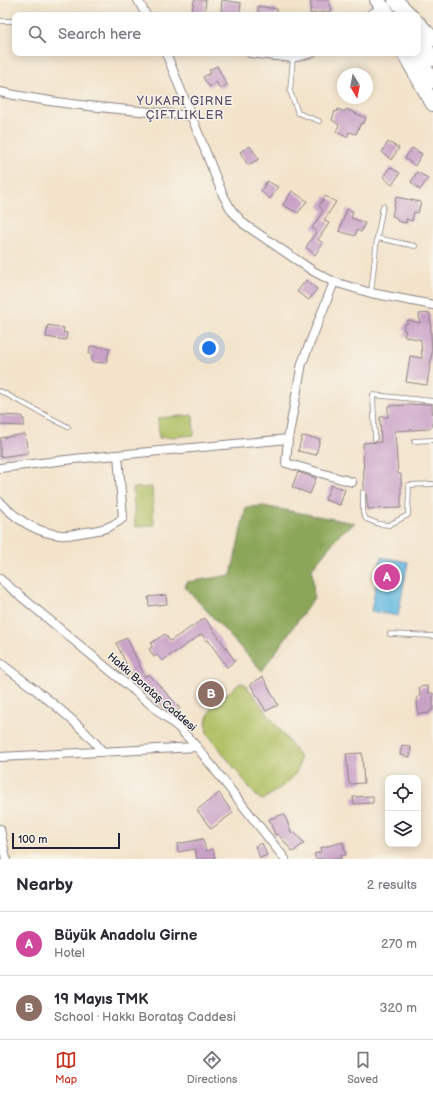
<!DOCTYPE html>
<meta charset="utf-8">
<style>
:root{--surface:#fff;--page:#f2f2f3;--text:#2b2b33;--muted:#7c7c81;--line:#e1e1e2;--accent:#c8321e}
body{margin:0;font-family:"Balsamiq Sans",sans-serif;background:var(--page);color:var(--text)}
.controls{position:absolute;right:12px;bottom:12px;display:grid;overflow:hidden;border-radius:8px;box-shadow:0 2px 10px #0003}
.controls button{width:36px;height:36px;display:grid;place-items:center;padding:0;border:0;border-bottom:1px solid var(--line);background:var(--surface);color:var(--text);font:20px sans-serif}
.compass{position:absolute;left:337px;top:68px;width:36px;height:36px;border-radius:50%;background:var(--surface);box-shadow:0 2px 10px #0003;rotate:170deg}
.scale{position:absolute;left:12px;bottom:10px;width:108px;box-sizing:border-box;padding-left:4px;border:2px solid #22223b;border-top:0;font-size:11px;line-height:14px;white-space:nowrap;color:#22223b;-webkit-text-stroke:3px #f7f3e8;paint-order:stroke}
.you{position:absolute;left:209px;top:348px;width:14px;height:14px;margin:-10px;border:3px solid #fff;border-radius:50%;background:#1a73e8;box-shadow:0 0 0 6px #1a73e833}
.badge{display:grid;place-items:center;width:26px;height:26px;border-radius:50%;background:var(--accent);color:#fff;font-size:13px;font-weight:700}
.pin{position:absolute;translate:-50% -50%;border:2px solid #fff;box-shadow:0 1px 4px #0006}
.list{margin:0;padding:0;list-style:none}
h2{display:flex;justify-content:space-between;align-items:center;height:52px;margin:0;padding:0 16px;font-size:17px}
h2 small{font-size:13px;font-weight:400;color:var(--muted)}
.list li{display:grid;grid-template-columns:26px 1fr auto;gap:12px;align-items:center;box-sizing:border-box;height:64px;padding:0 16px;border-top:1px solid var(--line)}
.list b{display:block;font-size:15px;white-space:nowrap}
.list p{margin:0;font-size:13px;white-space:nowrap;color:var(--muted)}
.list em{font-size:13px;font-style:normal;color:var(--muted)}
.icon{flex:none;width:22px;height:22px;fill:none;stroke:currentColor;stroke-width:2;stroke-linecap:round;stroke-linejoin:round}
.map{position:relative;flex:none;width:433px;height:859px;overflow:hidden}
.search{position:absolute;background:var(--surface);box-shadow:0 2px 10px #0003;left:12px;right:12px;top:12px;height:44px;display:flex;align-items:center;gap:10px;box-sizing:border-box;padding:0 14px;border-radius:8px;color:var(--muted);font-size:15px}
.sheet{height:180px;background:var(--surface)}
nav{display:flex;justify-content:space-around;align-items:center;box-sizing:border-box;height:56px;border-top:1px solid var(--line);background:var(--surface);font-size:11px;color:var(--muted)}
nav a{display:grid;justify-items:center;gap:2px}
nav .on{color:var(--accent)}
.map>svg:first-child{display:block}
.green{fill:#afbf62;stroke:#68704e}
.forest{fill:#8ba658;stroke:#56644a}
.water{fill:#62b8df;stroke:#426d8d}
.building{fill:#c9a1c7}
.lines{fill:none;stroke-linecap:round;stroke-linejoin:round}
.lane-casing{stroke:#8a8283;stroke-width:5.5}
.street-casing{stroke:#8a8283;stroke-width:10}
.highway-casing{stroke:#8a8283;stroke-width:16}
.lane{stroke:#fff;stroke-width:4}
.street{stroke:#fff;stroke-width:8}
.highway{stroke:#fff;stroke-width:14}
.labels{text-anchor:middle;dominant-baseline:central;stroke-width:3;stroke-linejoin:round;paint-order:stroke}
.street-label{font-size:11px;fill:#22223b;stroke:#f7f3e8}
.neighbourhood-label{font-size:12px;letter-spacing:1px;fill:#5c4e6c;stroke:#f7f3e8}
</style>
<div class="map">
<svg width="433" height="859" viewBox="0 0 433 859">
<rect width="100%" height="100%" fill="#f7f3e8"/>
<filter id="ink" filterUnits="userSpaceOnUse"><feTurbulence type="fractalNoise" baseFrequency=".025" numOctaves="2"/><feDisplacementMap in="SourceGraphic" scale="8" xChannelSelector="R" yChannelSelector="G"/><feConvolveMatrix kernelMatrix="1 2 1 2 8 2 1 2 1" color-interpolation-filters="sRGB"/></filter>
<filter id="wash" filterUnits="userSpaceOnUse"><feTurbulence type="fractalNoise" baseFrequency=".012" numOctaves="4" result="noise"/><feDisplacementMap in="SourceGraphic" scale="16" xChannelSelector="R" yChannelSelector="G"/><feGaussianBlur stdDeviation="0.9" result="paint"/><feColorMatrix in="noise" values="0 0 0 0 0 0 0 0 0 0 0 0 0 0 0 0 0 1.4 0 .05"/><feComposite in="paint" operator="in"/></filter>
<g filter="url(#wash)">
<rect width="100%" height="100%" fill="#f3e3cb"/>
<path class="green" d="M193,415L194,435L159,438L158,418Z
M152,487L154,525L135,527L133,488Z
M240,683L245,684L299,755C305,776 277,789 263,800L257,797L207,733C202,708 222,699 240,683Z"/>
<path class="forest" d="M263,506L355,523L341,533L312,568L314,598L262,671L185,587L187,582L231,575L246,507Z"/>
<path class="water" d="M381,557L408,562L398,616L371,611Z"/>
<g id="blocks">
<path class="building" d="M194,0H206L204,15L192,12Z
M222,0L241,3L240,13L221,11Z
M311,0H329L332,11L310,14Z
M258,6L277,9L276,15H258Z
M217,66L227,85L220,89L216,82L209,87L203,77L211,73L209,70Z
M338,109L345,112L346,109L366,118L363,124L361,123L356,134L349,132L347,137L336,132L339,125L332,120L335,111L337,112Z
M388,142L399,148L391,160L382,152Z
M250,146L259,159L248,165L240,152Z
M412,148L422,154L415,166L405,158Z
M390,167L400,173L392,185L383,177Z
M417,172L428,178L420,190L411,182Z
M267,181L278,187L270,199L261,191Z
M292,191L307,201L298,213L283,205Z
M325,196L336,202L324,220L329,223L318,240L323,243L315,255L306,247L317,231L312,228L323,211L319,206Z
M396,197L421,202L418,213L414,212L412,221L406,219V223L397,221V218L392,216Z
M347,209L353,211L351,218L365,223L361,232L357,230L355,236L339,231Z
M306,280L317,289L309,300L297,292Z
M430,313L432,353L427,385L406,382L410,356L422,358L421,340L404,336L406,331L403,330L405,323L407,324L408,320L420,323L419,314Z
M48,325L64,328L63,332L67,333L66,340L46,337Z
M90,346L110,348L106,363L92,362V354H89Z
M427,404H432L433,426L429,429L395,431L398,474H401V508L368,509L366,492L364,489L363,443L381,442L380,417H388V406Z
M0,415L22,416V419H24V426L0,425Z
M25,434L28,453L0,457V438Z
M302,436L320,439L316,455L298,451Z
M298,472L316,478L310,494L292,487Z
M331,485L345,489L340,505L325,500Z
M166,595L167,604L149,606L148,597Z
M205,618L235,661L227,667L208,640L206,641L202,634L162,661L157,655L154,657L149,649L152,647L151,643L165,634L170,641Z
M127,638L145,677L149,674L180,708L172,715L135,676L133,677L116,643Z
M263,677L278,705L266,711L250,684Z
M428,686V693H433V710H430V713L418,714L417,698L420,695L419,687Z
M402,745L411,747L410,757L400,755Z
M362,753L364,783L349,784L346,754Z
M219,793L233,813L211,829L197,810Z
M373,796V803L354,804L353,797Z
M284,814L292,834L294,832L304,843L293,852L278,834L275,835L269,819Z
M203,839L206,851L213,849L215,859H197L195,849L178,852L177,844Z
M343,842L346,855L340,856L341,859H316L314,854L321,852L320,848Z
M262,843L267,855L260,858L255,846Z"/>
</g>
</g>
<g filter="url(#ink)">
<use href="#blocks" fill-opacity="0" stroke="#8a8283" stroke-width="1"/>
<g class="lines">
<defs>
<path id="lane" d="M0,21H15
M293,58L290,91L298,113L319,121
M377,238L415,246
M371,293L377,238L383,206
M0,391L68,427
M375,439L373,395L433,401
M414,441L433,440
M363,492V513L366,519L379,524L389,525L408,515L409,485L433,484
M390,634L433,636"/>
<path id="street" d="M138,0L146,15
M370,15L378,10
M166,53L223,195L232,211L244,224L313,271L334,282L371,293L433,305
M250,53L293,58L312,53
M0,92C63,106 127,109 191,116
M334,282L302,363L288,439L286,463L352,482
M0,468L74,459L288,439
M0,502C16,519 37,533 61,535C69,536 78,533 86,532C101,530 111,528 123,518L118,455
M0,579L179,728L197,747L285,859
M0,663C36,690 74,717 103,752
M0,757L197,747
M0,829L6,859"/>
<path id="highway" d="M377,0L389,15
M395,0L410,15
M418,23L433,39
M418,36L433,59
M404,53L433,104
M415,53L433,81"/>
</defs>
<use href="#lane" class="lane-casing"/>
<use href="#street" class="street-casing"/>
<use href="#highway" class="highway-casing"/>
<use href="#lane" class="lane"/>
<use href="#street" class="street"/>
<use href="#highway" class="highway"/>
</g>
</g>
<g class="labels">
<g class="street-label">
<text transform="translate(152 692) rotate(41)">Hakkı Borataş Caddesi</text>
</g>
<g class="neighbourhood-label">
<text x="185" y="101">YUKARI GIRNE<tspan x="185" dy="14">ÇIFTLIKLER</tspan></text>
</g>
</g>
</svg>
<div class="controls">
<button><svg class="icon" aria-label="locate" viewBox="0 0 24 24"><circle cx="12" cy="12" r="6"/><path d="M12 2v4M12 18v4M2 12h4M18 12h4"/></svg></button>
<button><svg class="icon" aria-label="layers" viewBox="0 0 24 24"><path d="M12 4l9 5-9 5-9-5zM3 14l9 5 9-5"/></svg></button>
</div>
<svg class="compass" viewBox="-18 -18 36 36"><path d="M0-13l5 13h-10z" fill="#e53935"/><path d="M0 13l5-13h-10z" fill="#7c7c81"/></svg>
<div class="scale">100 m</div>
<div class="you"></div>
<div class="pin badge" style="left:387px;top:577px;background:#d1479c">A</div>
<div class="pin badge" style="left:211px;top:694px;background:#8d6e63">B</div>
<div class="search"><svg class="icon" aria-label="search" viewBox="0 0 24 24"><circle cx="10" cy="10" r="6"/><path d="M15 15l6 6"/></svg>Search here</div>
</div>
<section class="sheet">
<h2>Nearby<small>2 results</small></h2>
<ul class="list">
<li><span class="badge" style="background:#d1479c">A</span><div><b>Büyük Anadolu Girne</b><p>Hotel</p></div><em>270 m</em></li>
<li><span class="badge" style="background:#8d6e63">B</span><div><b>19 Mayıs TMK</b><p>School · Hakkı Borataş Caddesi</p></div><em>320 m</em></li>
</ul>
</section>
<nav>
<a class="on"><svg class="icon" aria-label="map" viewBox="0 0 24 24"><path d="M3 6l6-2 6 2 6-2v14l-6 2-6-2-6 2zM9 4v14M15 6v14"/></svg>Map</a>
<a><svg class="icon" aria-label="directions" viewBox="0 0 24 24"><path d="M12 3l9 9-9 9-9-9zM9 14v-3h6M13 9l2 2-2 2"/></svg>Directions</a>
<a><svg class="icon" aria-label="saved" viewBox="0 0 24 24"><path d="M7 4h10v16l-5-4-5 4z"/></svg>Saved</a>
</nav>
